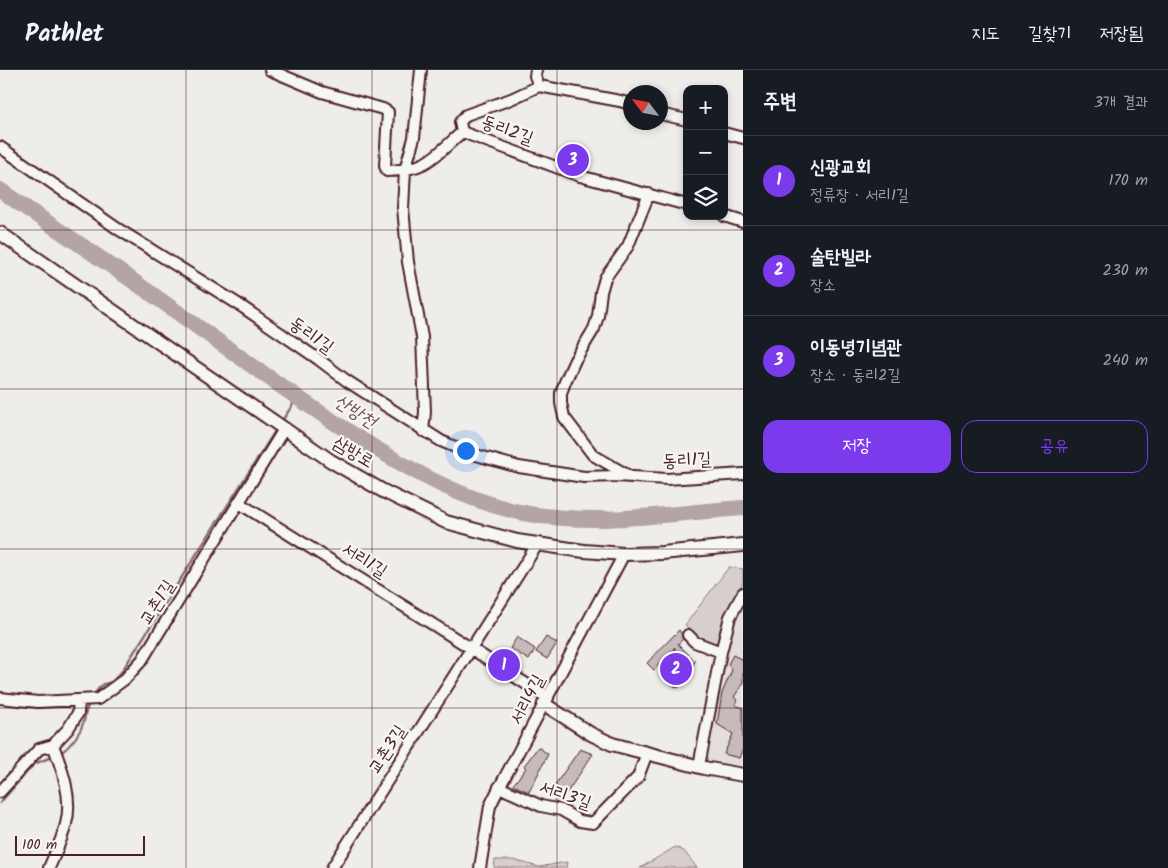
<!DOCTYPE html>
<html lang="ko">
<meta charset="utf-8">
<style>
:root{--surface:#171b24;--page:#242831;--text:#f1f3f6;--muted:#9ea1a6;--line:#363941;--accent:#7c3aed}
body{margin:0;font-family:Kalam,"Poor Story",sans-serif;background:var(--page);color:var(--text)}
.controls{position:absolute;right:15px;top:15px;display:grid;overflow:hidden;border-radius:10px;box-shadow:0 2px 8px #0003}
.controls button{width:45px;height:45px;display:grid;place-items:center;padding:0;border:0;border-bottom:1px solid var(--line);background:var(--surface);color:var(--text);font:25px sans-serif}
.compass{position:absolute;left:623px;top:15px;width:45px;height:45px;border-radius:50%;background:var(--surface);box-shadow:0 2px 8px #0003;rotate:302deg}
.scale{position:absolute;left:15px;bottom:12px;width:130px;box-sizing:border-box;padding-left:5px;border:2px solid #4a1f2b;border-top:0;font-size:14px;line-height:18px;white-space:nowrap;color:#4a1f2b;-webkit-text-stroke:4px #f6f6f2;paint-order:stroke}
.you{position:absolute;left:465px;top:380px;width:18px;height:18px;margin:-12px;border:4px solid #fff;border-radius:50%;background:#1a73e8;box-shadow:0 0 0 8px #1a73e833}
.badge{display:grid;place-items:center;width:32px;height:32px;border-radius:50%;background:var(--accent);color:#fff;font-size:16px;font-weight:700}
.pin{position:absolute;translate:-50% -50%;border:2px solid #fff;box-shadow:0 1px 5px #0006}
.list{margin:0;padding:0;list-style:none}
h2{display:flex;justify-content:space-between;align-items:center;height:65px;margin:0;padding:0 20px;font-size:21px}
h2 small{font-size:16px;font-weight:400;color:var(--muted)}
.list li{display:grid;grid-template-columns:32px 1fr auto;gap:15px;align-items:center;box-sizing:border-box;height:90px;padding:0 20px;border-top:1px solid var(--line)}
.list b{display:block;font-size:19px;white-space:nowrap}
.list p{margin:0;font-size:16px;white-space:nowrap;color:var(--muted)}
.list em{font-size:16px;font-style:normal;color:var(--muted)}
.actions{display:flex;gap:10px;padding:15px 20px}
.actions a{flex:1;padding:11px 0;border:1px solid var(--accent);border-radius:15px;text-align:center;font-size:18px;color:var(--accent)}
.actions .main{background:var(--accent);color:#fff}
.icon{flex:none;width:28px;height:28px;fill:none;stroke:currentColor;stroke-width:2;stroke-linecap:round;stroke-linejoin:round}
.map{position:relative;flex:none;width:743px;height:798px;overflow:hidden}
header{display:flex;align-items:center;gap:30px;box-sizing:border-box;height:70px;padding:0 25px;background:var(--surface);border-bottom:1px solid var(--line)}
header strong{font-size:24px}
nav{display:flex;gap:28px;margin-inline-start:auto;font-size:18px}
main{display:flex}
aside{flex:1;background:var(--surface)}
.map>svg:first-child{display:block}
.built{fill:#e3dedc}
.green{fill:#d7cfce;stroke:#90777c}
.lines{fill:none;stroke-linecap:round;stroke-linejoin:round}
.stream{stroke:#8a6f74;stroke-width:2.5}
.river{stroke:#b4a4a5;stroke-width:16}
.building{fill:#c6babb;stroke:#4a1f2b}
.minor-casing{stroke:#4a1f2b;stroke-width:14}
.tertiary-casing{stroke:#4a1f2b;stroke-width:16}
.minor{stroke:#f6f6f2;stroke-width:10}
.tertiary{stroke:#f6f6f2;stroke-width:12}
.grid{fill:none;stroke:#4a1f2b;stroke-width:1;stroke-opacity:0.55}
.labels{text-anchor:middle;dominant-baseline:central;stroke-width:4.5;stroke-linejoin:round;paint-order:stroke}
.street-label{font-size:18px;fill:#4a1f2b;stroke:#f6f6f2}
.water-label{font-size:19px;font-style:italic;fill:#6f4e56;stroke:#f6f6f2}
</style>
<header>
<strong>Pathlet</strong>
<nav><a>지도</a><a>길찾기</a><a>저장됨</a></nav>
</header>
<main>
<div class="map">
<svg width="743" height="798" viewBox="0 0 743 798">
<rect width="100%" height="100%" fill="#efedea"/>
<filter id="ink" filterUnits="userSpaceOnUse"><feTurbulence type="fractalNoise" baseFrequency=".02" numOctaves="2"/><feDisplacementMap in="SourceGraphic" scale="10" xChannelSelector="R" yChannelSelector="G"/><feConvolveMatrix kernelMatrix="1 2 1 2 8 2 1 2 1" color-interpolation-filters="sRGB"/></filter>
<g filter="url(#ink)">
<path class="built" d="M743,532V699L705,692L726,568Z"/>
<path class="green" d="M729,497L743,499V512L726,546L718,576L697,566L685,555Z
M675,777L684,781L697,798H640Z
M495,790H513L539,797L567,792L566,798H494Z"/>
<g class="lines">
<path class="stream" d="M282,351L297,328
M92,627L99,618L104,614L112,612L122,601L277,358
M60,684C70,676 80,664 84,651C85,644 86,639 90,632
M0,733L34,694L54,686"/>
<path class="river" d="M0,120C59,161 119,200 177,242C237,285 295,328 357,367C410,400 467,433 529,444C601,456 671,443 743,438"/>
</g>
<path class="building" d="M569,79L581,82L577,98L565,93Z
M679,560L681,563L683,569L678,574L695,591L691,600L686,599L678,618L668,612L675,577L654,600L647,593Z
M517,567L535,579L529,590L510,578Z
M546,567L557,573L547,589L536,582Z
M733,585L743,590V613L734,627L737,630L735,635L743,638V679L739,688L724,684L733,664L717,654L722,623L732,600L728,594Z
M538,677L548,684L529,722L513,715L526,698L524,696Z
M580,679L593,684L566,724L555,715Z"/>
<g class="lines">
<defs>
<path id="minor" d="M270,0L322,22L383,39L388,42L385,96L387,101C427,100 434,87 462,62L580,106L687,135
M421,0L414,68L405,100L403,138L408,192L422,267L425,342L423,361
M536,0L535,6L539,16L620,31L630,34
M660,44L687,50
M462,62L460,52L466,45L511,29L539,16
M724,63L743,68
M0,77L118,159L238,234L318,289L347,311L441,371L469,383L519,397L584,407L616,406L667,409L743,404
M724,146L743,152
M629,406L593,385L564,347L561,333V323L565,312L575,290L594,259L598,246L601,222L605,208L628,176L649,124
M239,433L461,572L548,628
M688,565L695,572L721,582
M0,628L38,632L98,629L125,609L142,590L284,359
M699,696L721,582L730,547L743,523
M499,717L541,736L561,740L580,751L593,753L638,707L647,683
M0,722L39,679L53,675L68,659L78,643L79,631
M49,798C55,784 62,769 66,754C73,728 62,699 53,675
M332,798L537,475
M480,798L490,736L498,720L624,484"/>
<path id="tertiary" d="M0,163L331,391L383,421L446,452L517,471L584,481L624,484L662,483L743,475
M544,634L591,664L612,674L704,698L743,705"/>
</defs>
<use href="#minor" class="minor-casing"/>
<use href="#tertiary" class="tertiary-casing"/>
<use href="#minor" class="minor"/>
<use href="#tertiary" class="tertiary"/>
</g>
</g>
<path class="grid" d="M186,0V798M372,0V798M557,0V798M0,160H743M0,319H743M0,479H743M0,638H743"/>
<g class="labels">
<g class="street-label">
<text transform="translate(507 61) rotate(20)">동리2길</text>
<text transform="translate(311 266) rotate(35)">동리1길</text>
<text transform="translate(353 383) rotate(31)">삼방로</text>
<text transform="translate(687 391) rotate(-3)">동리1길</text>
<text transform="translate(364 491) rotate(32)">서리1길</text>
<text transform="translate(158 533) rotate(-58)">교촌1길</text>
<text transform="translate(528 630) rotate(-62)">서리4길</text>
<text transform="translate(388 680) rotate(-57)">교촌3길</text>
<text transform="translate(565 726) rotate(19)">서리3길</text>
</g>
<g class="water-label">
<text transform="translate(355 342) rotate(32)">산방천</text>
</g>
</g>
</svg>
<div class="controls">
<button>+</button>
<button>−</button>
<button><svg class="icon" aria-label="layers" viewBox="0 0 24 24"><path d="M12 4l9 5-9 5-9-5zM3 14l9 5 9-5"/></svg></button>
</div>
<svg class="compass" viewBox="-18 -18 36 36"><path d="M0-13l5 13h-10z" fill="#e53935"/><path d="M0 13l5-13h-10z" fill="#9ea1a6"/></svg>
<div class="scale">100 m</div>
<div class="you"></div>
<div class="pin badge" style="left:504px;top:595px">1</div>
<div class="pin badge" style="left:676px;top:599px">2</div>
<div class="pin badge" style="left:573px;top:90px">3</div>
</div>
<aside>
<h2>주변<small>3개 결과</small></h2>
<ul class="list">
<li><span class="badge">1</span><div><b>신광교회</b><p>정류장 · 서리1길</p></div><em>170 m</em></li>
<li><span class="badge">2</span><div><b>술탄빌라</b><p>장소</p></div><em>230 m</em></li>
<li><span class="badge">3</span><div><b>이동녕기념관</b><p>장소 · 동리2길</p></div><em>240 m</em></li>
</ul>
<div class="actions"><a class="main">저장</a><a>공유</a></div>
</aside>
</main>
